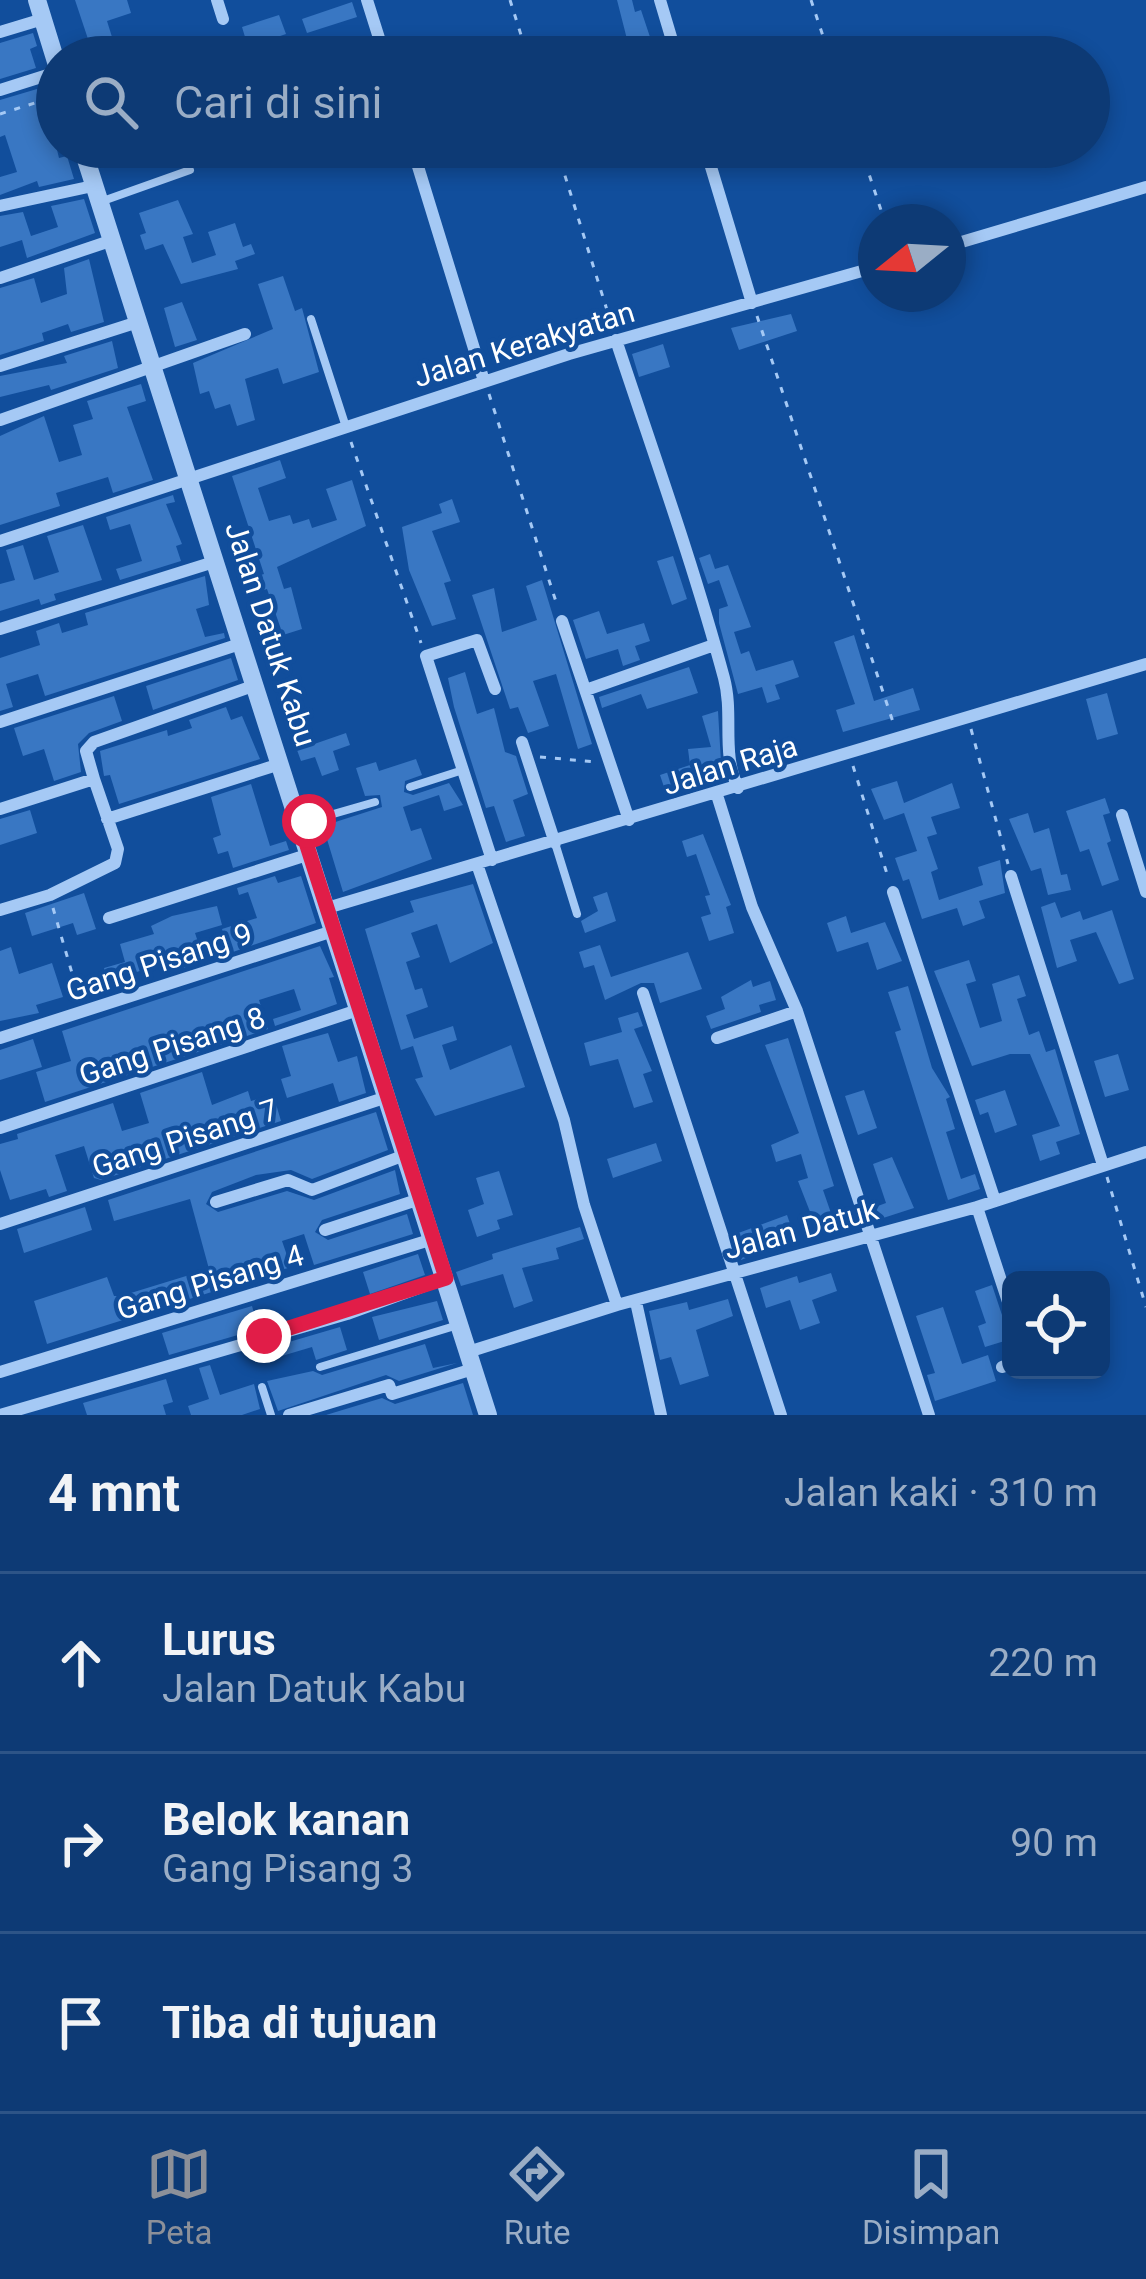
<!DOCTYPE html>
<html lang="id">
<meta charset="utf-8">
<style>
:root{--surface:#0d3a75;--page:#16417a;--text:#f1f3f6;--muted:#9aadc5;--line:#2d5487;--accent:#8c9099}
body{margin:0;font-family:Roboto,sans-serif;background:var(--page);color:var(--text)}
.controls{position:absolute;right:36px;bottom:36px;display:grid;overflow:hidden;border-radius:18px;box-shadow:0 6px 18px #0003}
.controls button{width:108px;height:108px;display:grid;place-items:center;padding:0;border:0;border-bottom:3px solid var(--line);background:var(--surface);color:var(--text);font:60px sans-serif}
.compass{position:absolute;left:858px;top:204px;width:108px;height:108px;border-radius:50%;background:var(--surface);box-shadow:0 6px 18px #0003;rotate:252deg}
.stop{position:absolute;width:36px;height:36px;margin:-27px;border:9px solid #e11d48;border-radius:50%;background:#fff}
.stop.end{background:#e11d48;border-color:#fff;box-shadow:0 3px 12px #0008}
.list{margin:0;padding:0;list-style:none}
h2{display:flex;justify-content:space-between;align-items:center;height:156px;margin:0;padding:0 48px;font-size:51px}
h2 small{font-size:39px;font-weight:400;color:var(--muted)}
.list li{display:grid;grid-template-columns:78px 1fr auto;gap:36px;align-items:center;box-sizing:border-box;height:180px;padding:0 48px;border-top:3px solid var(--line)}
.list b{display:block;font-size:45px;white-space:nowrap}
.list p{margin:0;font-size:39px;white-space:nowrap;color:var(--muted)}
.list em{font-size:39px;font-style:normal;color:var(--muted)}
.icon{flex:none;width:66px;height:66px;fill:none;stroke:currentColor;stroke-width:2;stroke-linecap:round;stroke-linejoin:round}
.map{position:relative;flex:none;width:1146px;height:1415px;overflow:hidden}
.search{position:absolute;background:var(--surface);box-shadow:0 6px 18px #0003;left:36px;right:36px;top:36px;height:132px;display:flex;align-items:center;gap:30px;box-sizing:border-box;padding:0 42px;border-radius:66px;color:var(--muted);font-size:45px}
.sheet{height:696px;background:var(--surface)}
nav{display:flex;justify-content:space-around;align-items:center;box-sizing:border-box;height:168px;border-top:3px solid var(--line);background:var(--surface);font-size:33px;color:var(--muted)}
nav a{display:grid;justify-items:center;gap:6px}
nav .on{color:var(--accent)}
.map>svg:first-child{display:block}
.building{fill:#3977c3}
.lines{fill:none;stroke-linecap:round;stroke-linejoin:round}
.path{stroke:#a5c9f5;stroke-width:3;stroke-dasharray:6 9;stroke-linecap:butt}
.service{stroke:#a5c9f5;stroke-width:8}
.minor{stroke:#a5c9f5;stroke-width:12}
.tertiary{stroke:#a5c9f5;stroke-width:18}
.route{stroke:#e11d48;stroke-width:15}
.labels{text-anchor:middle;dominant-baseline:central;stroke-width:9;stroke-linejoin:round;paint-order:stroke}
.street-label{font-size:30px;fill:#fff;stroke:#114e9c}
</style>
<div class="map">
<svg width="1146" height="1415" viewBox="0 0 1146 1415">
<rect width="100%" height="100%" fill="#114e9c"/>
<path class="building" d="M75,0H127L131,13L107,21L117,53L94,57Z
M617,0H632L635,12L641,10L651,40L629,47Z
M352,2L357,17L307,33L302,19Z
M279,15L286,34L248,47L242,27Z
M33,33L37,46L30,49L36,68L0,79V43Z
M37,89L45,101L59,158L67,156L74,179L39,187L37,181L0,195V177L17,172L5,135L0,137V100Z
M84,199L95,233L27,258L22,240L0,247V216L23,212L31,236L58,227L51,206Z
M178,200L193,234L183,237L192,263L216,255L208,232L235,223L243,247L251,244L255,254L235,261L238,269L181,284L163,244L145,250L140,235L146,233L139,213Z
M89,259L104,322L71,332L68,324L42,333L44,341L0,355V288L34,278L41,303L67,294L64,268Z
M283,276L295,311L302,308L319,372L283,384L278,368L245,379L255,420L237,426L230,404L215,409L209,391L200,394L193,363L273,329L258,284Z
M182,302L197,340L175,347L164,308Z
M791,314L797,331L739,350L731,328Z
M112,341L118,368L51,390L49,385L0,397V376L67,363L64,356Z
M663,344L670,367L639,377L632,354Z
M141,384L146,401L127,407L153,480L113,493L108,477L56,493L60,506L0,525V436L44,416L59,462L82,455L73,425L93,419L87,401Z
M280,460L286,478L258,488L269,521L290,515L293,524L309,519L312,528L337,520L326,489L352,480L366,526L277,567L284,589L291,587L302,629L283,635L267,589L252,594L247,579L264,574L232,476Z
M173,495L175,502L166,504L182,544L176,546L181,561L120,580L116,569L142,561L130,524L110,530L106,517Z
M452,499L460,522L432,531L451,581L444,583L456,619L432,626L409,570L402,527L442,513L439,504Z
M83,525L102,580L54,594L56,600L41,605L39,599L0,611V584L15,580L6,550L23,545L34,580L59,572L47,536Z
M710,554L715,569L728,565L751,627L734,632L741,654L749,651L756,671L793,660L799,677L775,685L780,699L767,703L762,687L738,694L719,623V609L728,606L719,580L708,584L699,558Z
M673,556L687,599L672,605L657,561Z
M205,576L209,605L196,609L205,637L224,633L225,638L45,696L38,674L6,684L13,707L0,711V658L40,645L36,631L59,623L62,633L88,625L85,613Z
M542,580L592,744L578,749L556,674L533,681L549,726L528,733L518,707L510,709L472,595L494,588L502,632L537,620L526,586Z
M599,611L607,634L644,623L650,641L635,646L640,660L623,666L618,649L586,659L573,620Z
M854,635L874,701L913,688L920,710L843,732L836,710L855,704L834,642Z
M231,658L238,680L153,710L146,686Z
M689,667L698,693L647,709L641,694L602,708L599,697Z
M465,672L477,714L494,708L505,752L516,756L528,794L513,800L525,836L506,842L494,806L486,808L454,707L448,678Z
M1107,693L1118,734L1097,740L1086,699Z
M114,696L122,721L89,733L78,744L81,772L54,781L44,749L23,756L14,728Z
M226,707L231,720L242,716L260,759L119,804L110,775L104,776L100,751L167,730L168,736L192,728L189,720Z
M718,711L722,779L665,790L660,775L690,765L688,749L711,747L702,716Z
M346,733L350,745L333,751L339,770L322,776L315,757L301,761L297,750Z
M416,759L422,775L405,781L404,792L413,795L449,783L463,805L444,811L439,795L403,807L411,831L421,828L432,859L343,892L323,826L382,807L380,795L365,796L356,768L376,762L379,771Z
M897,781L904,803L952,783L960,808L931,817L937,834L927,837L938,869L931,872L939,900L983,885L978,867L1000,860L1005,893L979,901L985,918L963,926L957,908L922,919L909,879L903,881L895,858L917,851L904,813L884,820L871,789Z
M251,784L270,846L286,841L289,850L233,868L228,851L218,854L213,838L221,835L211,797Z
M1105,798L1110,813L1103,815L1111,841L1107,843L1119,880L1102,886L1089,849L1080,852L1066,811Z
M30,810L37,833L0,845V819Z
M1028,813L1034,833L1049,828L1061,875L1067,874L1071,890L1048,895L1041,868L1031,871L1009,819Z
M703,834L731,905L726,907L734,933L709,941L701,917L711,914L705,896L710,895L696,854L687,857L682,841Z
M275,876L278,883L301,876L316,923L230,953L222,929L257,918L248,892L239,895L237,888Z
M473,884L493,943L450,963L437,924L411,933L420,957L406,962L415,990L422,988L428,1007L406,1015L414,1039L453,1026L457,1040L442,1045L450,1070L511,1045L525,1087L435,1116L415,1079L423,1077L413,1046L401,1050L365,929L414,912L410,901Z
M607,892L616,921L585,933L581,921L598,911L593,897Z
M84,893L96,929L77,935L73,923L32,936L25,913Z
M1055,902L1061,918L1080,911L1083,920L1112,910L1134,979L1119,984L1096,932L1070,940L1077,961L1057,968L1041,907Z
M217,906L222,925L195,933L201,951L182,957L186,967L165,974L162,964L124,976L127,986L111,991L104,968L125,962L120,944L154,934L151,926L172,916Z
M846,916L851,933L885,922L902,961L877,970L868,942L837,952L827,923Z
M600,945L611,977L688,952L702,989L660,1003L654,983H641L605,1000L594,965L584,968L579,952Z
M320,946L334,977L329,978L337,1004L275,1026L273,1019L301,1010L294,989L259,1000L268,1029L45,1102L36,1072L71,1061L62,1031Z
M11,947L19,974L52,963L63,997L36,1005L39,1013L0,1021V951Z
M969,960L976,981L966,984L980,1028L1002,1021L992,984L1019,975L1026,996L1017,999L1029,1035L1039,1031L1046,1052L1055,1049L1080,1134L1056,1142L1060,1154L1040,1161L1032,1135L1060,1126L1030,1054H1010L972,1066L934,971Z
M751,980L753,987L770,981L776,1000L759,1005L761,1012L711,1029L706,1016L725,1009L721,997Z
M908,986L932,1068L950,1097L946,1099L955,1129L946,1132L961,1179L975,1174L980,1189L948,1200L895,1032L901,1030L888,992Z
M638,1012L643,1026L634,1029L652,1071L643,1074L653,1102L634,1108L618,1059L590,1066L584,1043L622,1032L618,1018Z
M328,1033L338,1062L357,1056L366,1093L339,1102L333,1083L287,1098L281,1079L291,1076L282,1046Z
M788,1038L834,1186L823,1190L832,1216L814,1222L798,1181L808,1178L801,1154L776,1162L771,1145L799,1133L765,1045Z
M33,1039L42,1067L0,1080V1050Z
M1118,1054L1129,1090L1105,1097L1094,1061Z
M202,1072L212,1105L248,1091L251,1101L273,1094L281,1121L101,1180L94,1178L84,1146L55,1155L67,1191L49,1197L46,1189L10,1200L0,1170V1144L18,1139L17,1134L113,1103L122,1131L149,1123L140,1093Z
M864,1090L877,1128L858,1135L845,1096Z
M1005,1090L1017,1125L995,1133L988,1112L980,1115L975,1100Z
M376,1112L388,1150L312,1179L291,1170L256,1175L212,1192L206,1204L218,1212L287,1191L314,1200L395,1170L400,1194L322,1220L315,1232L328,1240L407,1214L413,1234L314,1265L304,1234L282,1241L291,1267L47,1344L34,1301L107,1277L114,1296H121L209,1269L190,1199L114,1221L108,1200Z
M656,1143L662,1161L613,1178L607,1159Z
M892,1157L914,1208L880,1219L875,1207L886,1203L873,1164Z
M499,1171L513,1215L497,1220L500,1229L477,1237L468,1210L484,1204L476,1178Z
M85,1207L92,1230L24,1253L17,1229Z
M787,1215L795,1238L741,1260L733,1235Z
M580,1227L584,1239L556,1248L559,1259L522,1268L533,1301L514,1308L503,1274L461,1286L456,1272L493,1259L492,1254Z
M418,1254L425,1275L370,1294L363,1272Z
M831,1273L837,1291L812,1300L820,1323L800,1330L790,1300L766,1308L760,1288L797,1276L799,1283Z
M992,1285L1002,1315L1010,1321L1011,1339L985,1347L978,1326L986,1323L975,1291Z
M728,1299L733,1316L696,1330L709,1376L680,1385L671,1357L660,1360L649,1311L687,1302L689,1310Z
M437,1301L443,1320L379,1340L372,1317Z
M252,1306L259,1329L169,1355L162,1333Z
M943,1307L962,1364L988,1355L996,1381L935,1401L927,1375L935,1373L916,1316Z
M340,1327L347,1350L316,1360L312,1347L275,1358L272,1347Z
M425,1344L433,1368L457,1363L399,1381L386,1375L278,1411L267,1381L313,1371L322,1375Z
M210,1365L220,1395L254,1384L260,1409L242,1415H191L188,1406L209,1399L199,1368Z
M166,1379L173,1402L163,1405L166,1415H87L83,1403Z
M463,1383L473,1415H326L382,1398L395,1404Z"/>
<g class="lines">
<path class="path" d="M510,0L528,57
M811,0L830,57
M0,114L57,96
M556,147L612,326
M860,147L885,222
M757,316L893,722
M489,394L558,608
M351,442L421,643
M971,729L1008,864
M540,757L596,762
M853,766L888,877
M53,908L79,997
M1107,1177L1146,1307"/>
<path class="service" d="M100,202L190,170
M311,319L345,424
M410,787L463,770
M302,823L375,802
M555,843L577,914
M320,1367L458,1325
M262,1387L271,1415"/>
<path class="minor" d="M217,0L223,19
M367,0L385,57
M660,0L677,57
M0,32L43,19
M0,90L57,72
M412,147L484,381
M705,147L752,303
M0,206L93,186
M948,246L1146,187
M0,278L110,241
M616,340C653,452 693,563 724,678C734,715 721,752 738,788
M0,366L138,322
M0,420L245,334
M0,541L569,354L876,267
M562,621L629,820
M0,629L217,561
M586,690L714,645
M0,722L243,643
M522,742L555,843
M717,795L752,907L797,1011L929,1415
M0,809L94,779L86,751L94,742L256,685
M1122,815L1146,892
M107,819L280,764
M492,860L426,656L477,640L495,689
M477,864L564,1120L584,1205L617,1305
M1011,876L1103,1165
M893,892L995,1201
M327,908L1146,664
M0,910L50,895L115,863L118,849L94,779
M109,918L310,854
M643,993L781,1415
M0,1038L333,931
M717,1038L797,1011
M0,1128L358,1010
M216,1202L288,1180L312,1190L405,1155
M977,1207L1011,1311
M0,1224L384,1098
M325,1230L420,1199
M636,1302L661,1415
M468,1352L617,1305L977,1207L1146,1152
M1002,1367L1011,1364
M0,1372L433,1239
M0,1415L347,1314L446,1278
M289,1415L389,1385L392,1394L473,1369"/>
<path class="tertiary" d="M37,0L57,65
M82,147L488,1415"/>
</g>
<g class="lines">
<path class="route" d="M264,1336L446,1278L300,824L309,821"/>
</g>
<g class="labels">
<g class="street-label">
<text transform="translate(524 344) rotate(-17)">Jalan Kerakyatan</text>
<text transform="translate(271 634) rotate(72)">Jalan Datuk Kabu</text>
<text transform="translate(730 765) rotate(-17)">Jalan Raja</text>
<text transform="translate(159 962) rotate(-18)">Gang Pisang 9</text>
<text transform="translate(172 1046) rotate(-18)">Gang Pisang 8</text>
<text transform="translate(185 1138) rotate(-18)">Gang Pisang 7</text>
<text transform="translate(801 1229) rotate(-15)">Jalan Datuk</text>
<text transform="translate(210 1282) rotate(-17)">Gang Pisang 4</text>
</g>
</g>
</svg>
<div class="controls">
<button><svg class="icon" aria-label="locate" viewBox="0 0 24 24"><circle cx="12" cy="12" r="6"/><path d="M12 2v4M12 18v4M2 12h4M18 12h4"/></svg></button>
</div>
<svg class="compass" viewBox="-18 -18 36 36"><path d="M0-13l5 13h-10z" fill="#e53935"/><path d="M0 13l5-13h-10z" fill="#9aadc5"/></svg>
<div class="stop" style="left:309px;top:821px"></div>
<div class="stop end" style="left:264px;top:1336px"></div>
<div class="search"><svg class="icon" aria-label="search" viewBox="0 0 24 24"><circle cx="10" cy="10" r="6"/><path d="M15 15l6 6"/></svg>Cari di sini</div>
</div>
<section class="sheet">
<h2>4 mnt<small>Jalan kaki · 310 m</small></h2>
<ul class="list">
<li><svg class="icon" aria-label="ahead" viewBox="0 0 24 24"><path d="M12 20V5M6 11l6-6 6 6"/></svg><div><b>Lurus</b><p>Jalan Datuk Kabu</p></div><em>220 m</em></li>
<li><svg class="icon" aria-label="right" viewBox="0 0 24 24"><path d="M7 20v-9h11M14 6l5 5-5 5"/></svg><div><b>Belok kanan</b><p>Gang Pisang 3</p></div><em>90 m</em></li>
<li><svg class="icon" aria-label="arrive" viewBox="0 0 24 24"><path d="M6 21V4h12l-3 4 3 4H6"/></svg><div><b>Tiba di tujuan</b></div></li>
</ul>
</section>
<nav>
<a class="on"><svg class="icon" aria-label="map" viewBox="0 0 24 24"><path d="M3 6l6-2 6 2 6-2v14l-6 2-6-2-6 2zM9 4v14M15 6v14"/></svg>Peta</a>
<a><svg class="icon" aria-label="directions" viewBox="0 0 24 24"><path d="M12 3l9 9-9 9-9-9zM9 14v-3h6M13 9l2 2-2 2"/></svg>Rute</a>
<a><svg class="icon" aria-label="saved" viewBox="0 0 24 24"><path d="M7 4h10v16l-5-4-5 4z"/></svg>Disimpan</a>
</nav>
